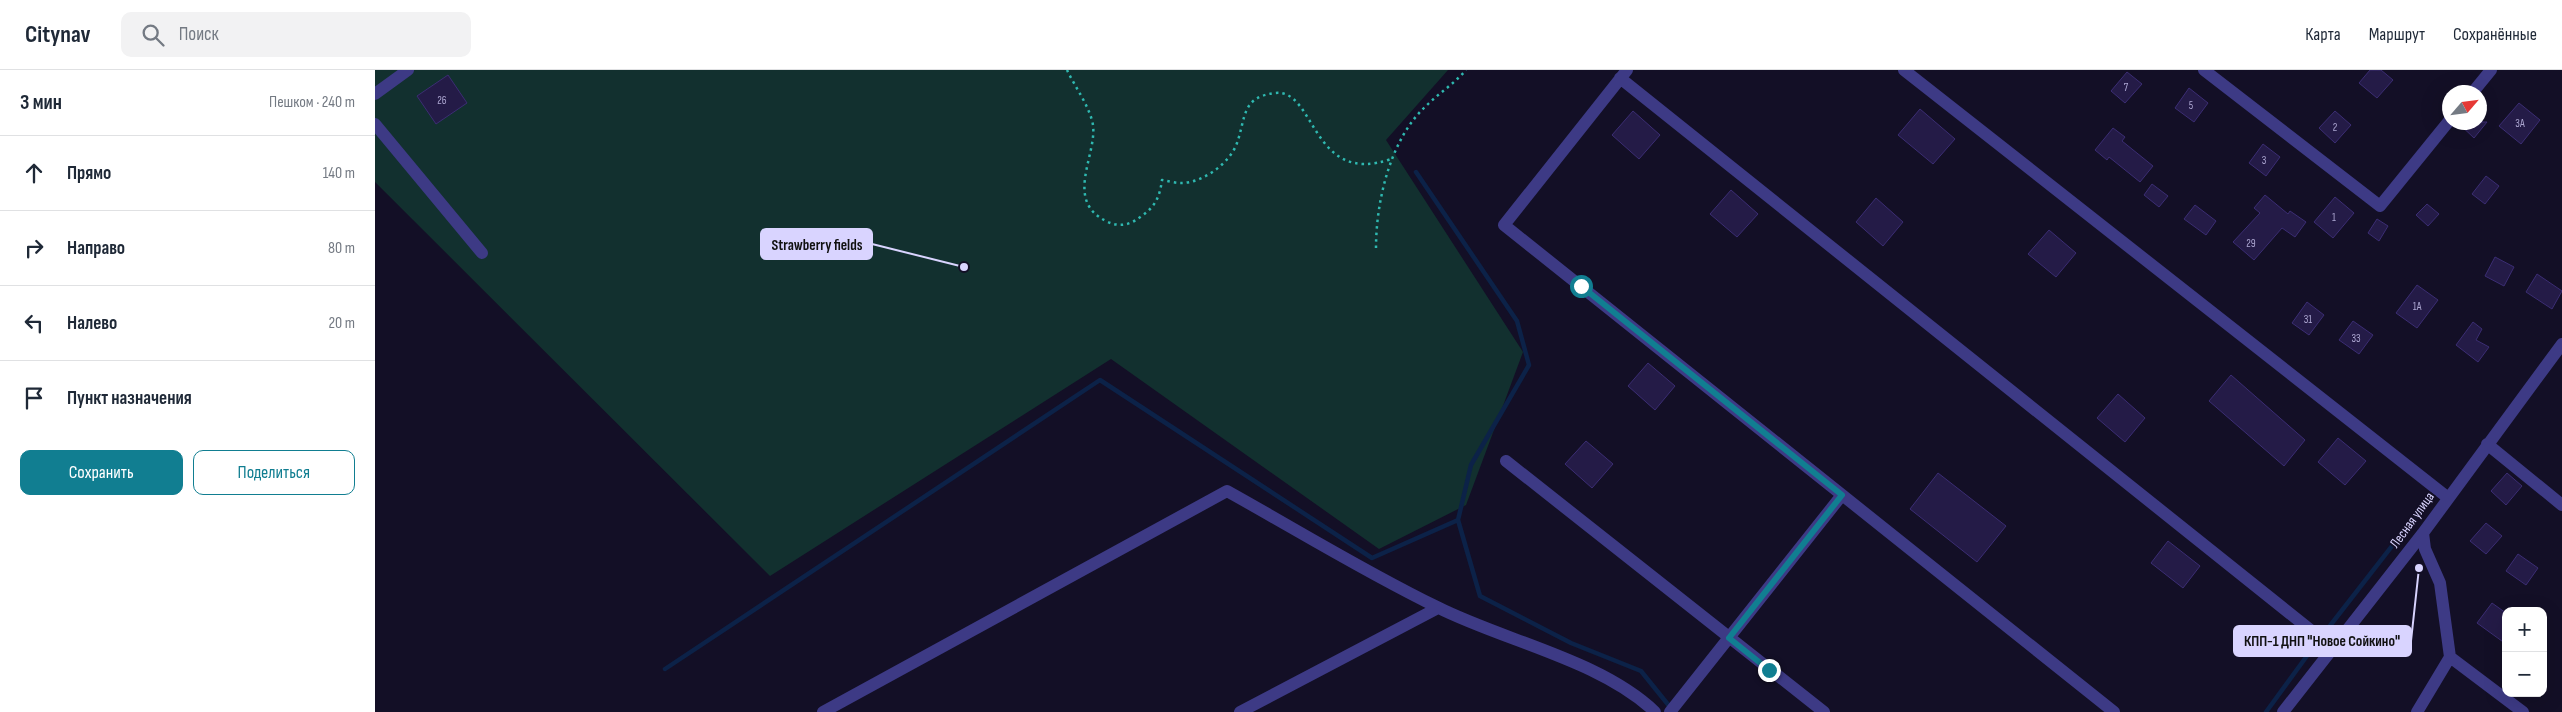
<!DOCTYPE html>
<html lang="ru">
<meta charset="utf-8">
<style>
:root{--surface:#fff;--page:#f2f2f3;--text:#1f2937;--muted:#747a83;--line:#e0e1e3;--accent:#117e91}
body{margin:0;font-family:"Sofia Sans Condensed",sans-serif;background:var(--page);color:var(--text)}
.controls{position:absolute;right:15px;bottom:15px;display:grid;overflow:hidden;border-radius:10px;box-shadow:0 5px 20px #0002}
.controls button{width:45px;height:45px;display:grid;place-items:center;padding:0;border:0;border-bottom:1px solid var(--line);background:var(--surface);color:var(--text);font:25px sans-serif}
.compass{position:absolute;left:2067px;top:15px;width:45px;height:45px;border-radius:50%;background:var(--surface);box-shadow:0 5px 20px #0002;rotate:62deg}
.stop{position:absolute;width:15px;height:15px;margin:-11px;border:4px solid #117e91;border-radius:50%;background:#fff}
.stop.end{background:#117e91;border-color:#fff;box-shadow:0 1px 5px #0008}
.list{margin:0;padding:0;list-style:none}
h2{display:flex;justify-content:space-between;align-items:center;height:65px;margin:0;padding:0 20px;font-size:21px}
h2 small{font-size:16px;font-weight:400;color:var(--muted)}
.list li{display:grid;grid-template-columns:32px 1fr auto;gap:15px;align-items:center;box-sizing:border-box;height:75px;padding:0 20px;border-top:1px solid var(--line)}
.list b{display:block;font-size:19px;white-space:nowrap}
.list em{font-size:16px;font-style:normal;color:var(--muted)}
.actions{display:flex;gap:10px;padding:15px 20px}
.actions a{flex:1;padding:11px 0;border:1px solid var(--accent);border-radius:10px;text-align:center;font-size:18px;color:var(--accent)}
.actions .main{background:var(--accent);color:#fff}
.icon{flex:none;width:28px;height:28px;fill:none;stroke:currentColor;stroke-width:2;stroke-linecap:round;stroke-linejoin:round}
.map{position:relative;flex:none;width:2187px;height:642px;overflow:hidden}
header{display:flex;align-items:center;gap:30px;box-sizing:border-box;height:70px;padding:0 25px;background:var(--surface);border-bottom:1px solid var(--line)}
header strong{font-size:24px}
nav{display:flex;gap:28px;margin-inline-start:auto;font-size:18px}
.search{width:350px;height:45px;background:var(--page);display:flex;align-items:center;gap:12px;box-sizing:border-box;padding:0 18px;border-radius:10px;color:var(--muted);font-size:19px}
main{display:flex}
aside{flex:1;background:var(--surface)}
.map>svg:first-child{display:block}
.green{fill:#12302f}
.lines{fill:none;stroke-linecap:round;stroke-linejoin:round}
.stream{stroke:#0c2248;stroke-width:4.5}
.building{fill:#241b47;stroke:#3b2d73}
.path{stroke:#2fb8b0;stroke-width:2.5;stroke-dasharray:2.5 4;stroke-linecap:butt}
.minor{stroke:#3d3a85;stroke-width:12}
.route{stroke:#117e91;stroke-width:6}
.labels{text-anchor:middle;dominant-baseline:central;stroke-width:4;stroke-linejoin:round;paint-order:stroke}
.number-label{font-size:11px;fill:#aca6d1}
.street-label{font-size:14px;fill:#d9d4ff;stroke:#130f26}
.leader{fill:none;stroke:#d9d4ff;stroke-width:2}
.callout-dot{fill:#d9d4ff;stroke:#130f26;stroke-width:2}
.callout{fill:#d9d4ff;stroke:#d9d4ff;stroke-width:2}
.callout-label{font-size:15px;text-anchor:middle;font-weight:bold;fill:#111}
</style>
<header>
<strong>Citynav</strong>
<div class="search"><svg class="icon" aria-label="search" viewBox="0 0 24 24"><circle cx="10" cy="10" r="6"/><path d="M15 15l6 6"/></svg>Поиск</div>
<nav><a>Карта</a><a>Маршрут</a><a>Сохранённые</a></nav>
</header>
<main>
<aside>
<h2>3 мин<small>Пешком · 240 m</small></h2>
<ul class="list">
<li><svg class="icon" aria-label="ahead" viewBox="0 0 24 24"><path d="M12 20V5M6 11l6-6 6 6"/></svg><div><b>Прямо</b></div><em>140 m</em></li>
<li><svg class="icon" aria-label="right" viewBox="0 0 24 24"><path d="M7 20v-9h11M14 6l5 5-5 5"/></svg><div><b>Направо</b></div><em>80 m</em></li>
<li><svg class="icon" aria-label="left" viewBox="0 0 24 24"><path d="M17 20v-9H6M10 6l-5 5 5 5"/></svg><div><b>Налево</b></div><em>20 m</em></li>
<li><svg class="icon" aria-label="arrive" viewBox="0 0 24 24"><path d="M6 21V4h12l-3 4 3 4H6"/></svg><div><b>Пункт назначения</b></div></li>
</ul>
<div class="actions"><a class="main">Сохранить</a><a>Поделиться</a></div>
</aside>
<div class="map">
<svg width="2187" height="642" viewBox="0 0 2187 642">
<rect width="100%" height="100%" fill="#130f26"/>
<path class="green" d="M0,0H1073L1011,70L1148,282L1091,435L1004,479L736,289L395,506L0,112Z"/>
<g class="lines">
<path class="stream" d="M1041,102L1142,251L1154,295L1096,395L1083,450L1105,526L1196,573L1266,601L1295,637
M1954,557L2052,431
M290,599L725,310L997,488L1083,450
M1891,642L1937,579"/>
</g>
<path class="building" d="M1995,0H2006L2018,10L2002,28L1984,13Z
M1752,2L1767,14L1750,33L1736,21Z
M73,5L92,33L61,54L42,26Z
M1814,18L1833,33L1819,52L1800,38Z
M2144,33L2165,50L2146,74L2124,56Z
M1545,39L1580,69L1558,94L1523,65Z
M1258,41L1285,65L1264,89L1237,65Z
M1960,41L1976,55L1960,73L1944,58Z
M2082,52H2112L2099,68Z
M1738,58L1750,67L1747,71L1778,96L1765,112L1734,87L1732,90L1720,80Z
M1888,74L1905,87L1891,106L1874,93Z
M2111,106L2124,116L2110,134L2097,124Z
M1777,114L1793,126L1784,137L1769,125Z
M1356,120L1383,144L1362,167L1335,144Z
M1890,125L1913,144L1915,141L1931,152L1920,167L1907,158L1879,190L1858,172L1885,143L1879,138Z
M1960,127L1979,143L1958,168L1939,152Z
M1501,128L1528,152L1508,176L1481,152Z
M2052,134L2064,144L2053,156L2041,145Z
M1820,135L1841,151L1831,165L1809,149Z
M2002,149L2013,156L2004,171L1993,163Z
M1674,160L1701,183L1681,207L1653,184Z
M2120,187L2139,197L2129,216L2110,206Z
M2162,204L2187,221L2177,239L2151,222Z
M2042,215L2063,230L2042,258L2021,243Z
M1932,232L1949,245L1934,265L1917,253Z
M1978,251L1998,265L1984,284L1964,270Z
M2098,252L2107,259L2101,270L2114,277L2103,292L2081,275Z
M1273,293L1300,316L1280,340L1253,316Z
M1856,305L1930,370L1909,396L1834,331Z
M1743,324L1770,348L1750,372L1722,348Z
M1963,368L1991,391L1970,415L1943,392Z
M1211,371L1238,394L1217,418L1190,394Z
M1563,403L1631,456L1602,492L1535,439Z
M2132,403L2147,416L2131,435L2116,421Z
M2111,453L2127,466L2111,484L2095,471Z
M1793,471L1825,496L1808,518L1776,493Z
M2143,484L2163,498L2151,515L2131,501Z
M2117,533L2131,543V574L2102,553Z"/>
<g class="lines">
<path class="path" d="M692,0C700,17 715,37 718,55C722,86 688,132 733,152C746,158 757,154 768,145C781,136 785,125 787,110C793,111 800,113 806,113C828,113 855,93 862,73C871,48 866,27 900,23C941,18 936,117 1016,89
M1001,178C1001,132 1015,69 1051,36C1064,23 1079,14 1091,0"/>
<path class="minor" d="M1252,0L1129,155L1739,642
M1529,0L2072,427
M1829,0L2005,136L2074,51
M1245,8L1958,578
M2098,22L2116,0
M0,24L33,0
M0,54L107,183
M2112,374L2187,435
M1131,391L1449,642
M2075,587L2148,642
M448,642L852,421C922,460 990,502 1062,537C1129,571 1226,590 1280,642
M865,642L1063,538
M1295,642L1467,425
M1908,642L2048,463L2187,274
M2042,642L2075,587L2065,513L2050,479L2048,463"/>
</g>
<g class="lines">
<path class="route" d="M1206,216L1467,425L1354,568L1394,600"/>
</g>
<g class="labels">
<g class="number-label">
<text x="1751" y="17">7</text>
<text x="67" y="30">26</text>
<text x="1816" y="35">5</text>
<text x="2145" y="53">3А</text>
<text x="1960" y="57">2</text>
<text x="1889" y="90">3</text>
<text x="1959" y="147">1</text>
<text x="1876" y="173">29</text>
<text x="2042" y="236">1А</text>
<text x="1933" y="249">31</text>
<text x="1981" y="268">33</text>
</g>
<g class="street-label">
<text transform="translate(2037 450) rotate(-54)">Лесная улица</text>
</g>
</g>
<path class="leader" d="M589 197L497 174M2044 498L2036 571"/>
<g class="callout-dot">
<circle cx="589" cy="197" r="5"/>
<circle cx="2044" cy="498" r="5"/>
</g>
<g class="callout">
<rect x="386" y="159" width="111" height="30" rx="5"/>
<rect x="1859" y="556" width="177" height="30" rx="5"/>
</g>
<g class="callout-label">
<text x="442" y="180">Strawberry fields</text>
<text x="1947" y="576">КПП-1 ДНП "Новое Сойкино"</text>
</g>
</svg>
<div class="controls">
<button>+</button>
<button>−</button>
</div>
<svg class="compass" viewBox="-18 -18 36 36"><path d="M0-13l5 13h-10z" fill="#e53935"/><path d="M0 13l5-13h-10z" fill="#747a83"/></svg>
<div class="stop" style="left:1206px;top:216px"></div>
<div class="stop end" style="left:1394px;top:600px"></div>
</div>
</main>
